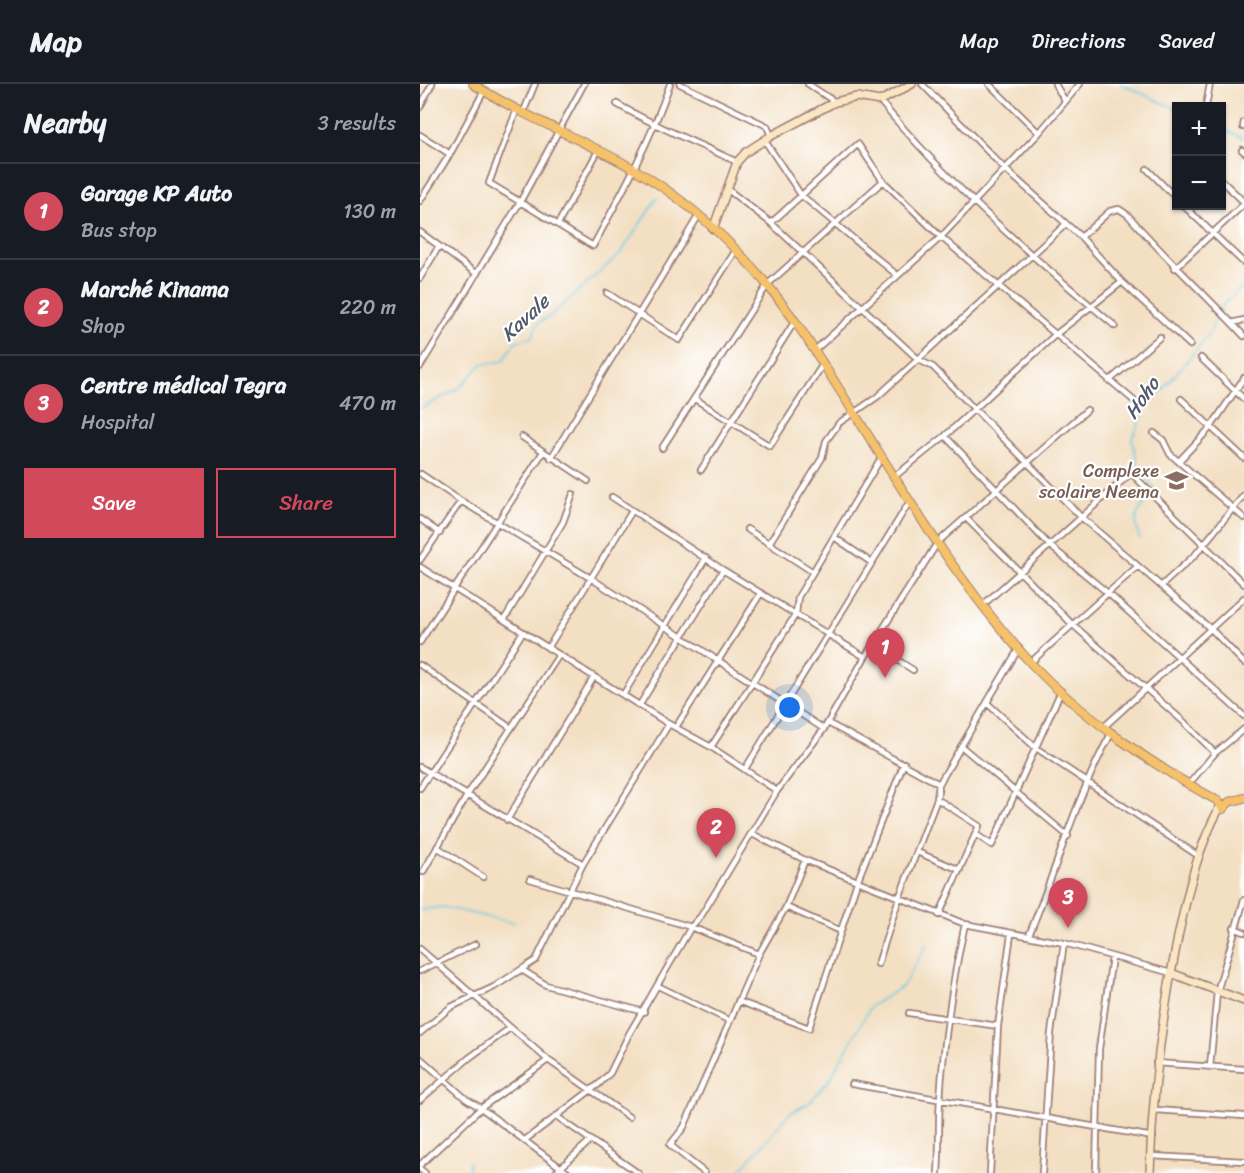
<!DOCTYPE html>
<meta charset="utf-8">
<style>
:root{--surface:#171b24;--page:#20242c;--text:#f1f3f6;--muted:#9ea1a6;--line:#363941;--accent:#d1495b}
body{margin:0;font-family:Sriracha,sans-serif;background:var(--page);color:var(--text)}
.controls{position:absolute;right:18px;top:18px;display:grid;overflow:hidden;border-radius:0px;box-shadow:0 2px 4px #0004}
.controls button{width:54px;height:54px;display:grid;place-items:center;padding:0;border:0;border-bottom:2px solid var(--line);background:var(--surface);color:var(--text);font:30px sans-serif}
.you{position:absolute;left:370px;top:624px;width:21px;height:21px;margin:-15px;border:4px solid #fff;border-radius:50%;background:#1a73e8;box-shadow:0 0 0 9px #1a73e833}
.badge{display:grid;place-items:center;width:39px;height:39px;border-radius:50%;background:var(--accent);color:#fff;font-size:20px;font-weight:700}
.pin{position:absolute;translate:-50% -50px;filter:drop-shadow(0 2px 3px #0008)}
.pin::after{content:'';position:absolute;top:32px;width:21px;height:18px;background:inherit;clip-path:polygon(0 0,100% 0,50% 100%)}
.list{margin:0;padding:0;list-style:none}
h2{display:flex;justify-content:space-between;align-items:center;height:78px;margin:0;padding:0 24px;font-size:26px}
h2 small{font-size:20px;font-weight:400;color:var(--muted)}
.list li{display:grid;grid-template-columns:39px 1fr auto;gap:18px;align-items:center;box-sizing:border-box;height:96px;padding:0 24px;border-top:2px solid var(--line)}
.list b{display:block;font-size:22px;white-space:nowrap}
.list p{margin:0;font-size:20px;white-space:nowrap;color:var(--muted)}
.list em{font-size:20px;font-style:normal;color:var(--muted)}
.actions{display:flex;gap:12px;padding:18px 24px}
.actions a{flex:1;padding:14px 0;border:2px solid var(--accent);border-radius:0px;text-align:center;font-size:21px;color:var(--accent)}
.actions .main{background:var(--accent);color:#fff}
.map{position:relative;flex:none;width:824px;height:1089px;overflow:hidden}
header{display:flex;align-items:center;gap:36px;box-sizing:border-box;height:84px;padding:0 30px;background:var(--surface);border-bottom:2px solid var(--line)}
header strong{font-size:28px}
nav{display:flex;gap:33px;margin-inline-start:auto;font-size:21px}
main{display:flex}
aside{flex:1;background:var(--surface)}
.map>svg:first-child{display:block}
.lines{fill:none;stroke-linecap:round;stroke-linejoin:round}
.stream{stroke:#62c7e0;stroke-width:1.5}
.street-casing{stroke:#9e7f76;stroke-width:8}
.secondary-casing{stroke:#9e7f76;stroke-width:10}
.primary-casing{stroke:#9e7f76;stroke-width:10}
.street{stroke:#fff;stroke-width:4.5}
.secondary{stroke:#fbe6c4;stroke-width:7}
.primary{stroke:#f5c16b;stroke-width:8}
.labels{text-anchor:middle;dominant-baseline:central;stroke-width:4.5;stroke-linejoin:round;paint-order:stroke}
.education-label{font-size:18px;fill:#785e54;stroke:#fff;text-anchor:end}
.water-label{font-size:20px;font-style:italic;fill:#525a6a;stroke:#fff}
</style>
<header>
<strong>Map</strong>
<nav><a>Map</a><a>Directions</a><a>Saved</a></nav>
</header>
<main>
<aside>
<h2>Nearby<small>3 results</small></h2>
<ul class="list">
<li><span class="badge">1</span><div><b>Garage KP Auto</b><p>Bus stop</p></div><em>130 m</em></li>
<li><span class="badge">2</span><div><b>Marché Kinama</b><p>Shop</p></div><em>220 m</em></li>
<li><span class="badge">3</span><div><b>Centre médical Tegra</b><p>Hospital</p></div><em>470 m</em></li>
</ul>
<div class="actions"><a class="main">Save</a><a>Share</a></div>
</aside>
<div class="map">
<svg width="824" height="1089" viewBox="0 0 824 1089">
<rect width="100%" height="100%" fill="#fff"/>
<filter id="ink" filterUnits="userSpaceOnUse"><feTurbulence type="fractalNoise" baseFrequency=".0167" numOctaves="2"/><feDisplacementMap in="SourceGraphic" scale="12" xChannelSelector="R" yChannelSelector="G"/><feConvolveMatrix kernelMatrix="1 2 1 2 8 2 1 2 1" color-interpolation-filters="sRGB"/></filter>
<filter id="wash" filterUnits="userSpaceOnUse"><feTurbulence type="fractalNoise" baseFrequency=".008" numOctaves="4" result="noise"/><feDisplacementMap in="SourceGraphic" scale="24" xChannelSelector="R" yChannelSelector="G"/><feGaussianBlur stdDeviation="1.35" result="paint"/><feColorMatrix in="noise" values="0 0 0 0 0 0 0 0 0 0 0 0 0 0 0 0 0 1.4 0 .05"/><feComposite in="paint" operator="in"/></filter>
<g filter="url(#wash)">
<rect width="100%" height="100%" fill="#f3dfc2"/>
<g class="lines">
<path class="stream" d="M701,0L756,25
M802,45L824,54
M0,325L38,305L62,280L83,277L95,258L112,253L118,239L130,232L201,169L237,114
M720,455C710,432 720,425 734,407L733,402L719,385L712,355L724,328L788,252L802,222L824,201
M0,826L23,823L94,839
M48,1089L49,1078
M318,1089L370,1029L389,1019L410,995L451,922L483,902L507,860"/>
</g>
</g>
<g filter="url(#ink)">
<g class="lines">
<defs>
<path id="street" d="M260,0L347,42L351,52
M388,0L415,18
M502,0L584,84L661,153L702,198L770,261
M569,0L619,49
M635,0L645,17
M460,17C529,101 611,172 695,242
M197,20C236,43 277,59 317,78
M786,22L790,0
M0,23L12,0
M97,25L69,99L173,162C202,109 230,58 250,0
M103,29L115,0
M823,43L824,38
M0,51L30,70
M345,57L381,111L477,191
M822,66L824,68
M727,85L756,114
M802,97L824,118
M307,105L351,139L499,276L513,283L660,432L792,546L824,579
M0,117L30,70L64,7
M764,122L823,178
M351,139L438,60L463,97L521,153L719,321
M138,140L178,67
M0,148L57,190
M661,153L690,127L699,125L708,131C745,174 786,211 824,252
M755,184L824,120
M0,194L19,162
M187,209L259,256L316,166
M812,239L824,236
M395,266L521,153L619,49L660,0
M781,274L824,315
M0,283L100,118L164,0
M689,297L740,253
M275,315L350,362L403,280
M761,315L824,374
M734,349L743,356L750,370L824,434
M525,352L629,461L689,510L824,632
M102,353L168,397
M242,364L348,200L463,97
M131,374L279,131
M759,377L791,343L824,294
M281,386L375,237
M1,390L41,417L172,495L404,645
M474,393L525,352L635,251L702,198
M192,413L303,486L445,573
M546,434L652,540L764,638L795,669
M0,435L20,449
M327,445L393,488
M414,453L452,479
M350,458L402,374L406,357L419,339L457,313L646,140
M0,476L41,417
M0,483L249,640L291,663L357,707
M741,502L775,471L824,411
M564,520L711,389L824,500
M84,536L143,438L153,410
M0,558L123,368
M454,561L493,586
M128,564L212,427
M611,578L718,482
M0,581L91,644
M203,611L286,474
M567,619L616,664L777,771
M219,622L303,486
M408,639L519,700
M685,642L824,514
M256,643L341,509
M541,662L648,752
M291,663L376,530L378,513L461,374
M0,683L163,780
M325,685L490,417
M769,700L795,669L824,645
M0,704L103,548
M517,715L559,742L519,831
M87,736L174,593
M332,750L385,776L545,840L644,859L751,889
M555,750L572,761L641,607
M17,763L63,793
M497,768L540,786
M3,788L48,710L139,571
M110,795L271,843L339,870
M366,823L421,847
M814,844L824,848
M609,851C637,784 656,712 692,648
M0,865L128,976L209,1033
M458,880L479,814L517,715L519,700L599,564
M102,886L126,901L224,928
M0,887L56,860
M238,902L310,937
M318,917L389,944L437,798L484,679
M489,929L578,942
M0,949L31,923L74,903L116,876L163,780L249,640
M0,974L46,1015L61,1024L148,1089
M736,979L824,985
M790,983L797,908L824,816
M432,1000L733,1053
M0,1016L49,974L90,944
M735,1026L824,1032
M136,1032L218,1089
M105,1056L179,1000L190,989L209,950L271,843L281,832L357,707L404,645L445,573L518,458L667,326
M731,1072L824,1077
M0,1081L61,1024L128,976
M0,1085L5,1089
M135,1089L171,1056
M285,1089L250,1061L264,1043L339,870L366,823L385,776
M518,1089C520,1064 518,1039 520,1015C524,955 532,898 545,840
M570,1089L578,942L591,850
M622,1089L631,949L644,859
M676,1089L679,965L692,873"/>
<path id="secondary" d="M293,145L317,78L326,68L351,52L415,18L437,13L460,17L492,0
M751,889L824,917
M730,1089C732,1009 742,931 758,853C768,807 777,765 800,723"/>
<path id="primary" d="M53,0C104,33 162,55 214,85C279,123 332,177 375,237C452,351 516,475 609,577C659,631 734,682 798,717
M798,717L803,725L809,718
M809,718L824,714"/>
</defs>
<use href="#street" class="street-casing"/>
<use href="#secondary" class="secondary-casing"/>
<use href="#primary" class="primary-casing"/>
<use href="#street" class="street"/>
<use href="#secondary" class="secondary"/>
<use href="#primary" class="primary"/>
</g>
</g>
<defs>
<symbol id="school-bare" viewBox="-9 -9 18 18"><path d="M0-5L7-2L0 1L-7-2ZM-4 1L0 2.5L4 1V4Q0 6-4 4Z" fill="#8d6e63" stroke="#fff" stroke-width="2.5" paint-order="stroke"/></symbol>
</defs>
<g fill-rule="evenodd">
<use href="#school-bare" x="740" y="380" width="33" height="33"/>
</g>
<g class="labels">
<g class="education-label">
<text x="739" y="387">Complexe<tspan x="739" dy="21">scolaire Neema</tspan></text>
</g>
<g class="water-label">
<text transform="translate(105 234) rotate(-43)">Kavale</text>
<text transform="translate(722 314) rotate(-55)">Hoho</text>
</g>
</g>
</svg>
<div class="controls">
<button>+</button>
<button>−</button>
</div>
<div class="you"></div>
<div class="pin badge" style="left:465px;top:594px">1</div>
<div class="pin badge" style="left:296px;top:774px">2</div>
<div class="pin badge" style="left:648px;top:844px">3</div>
</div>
</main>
